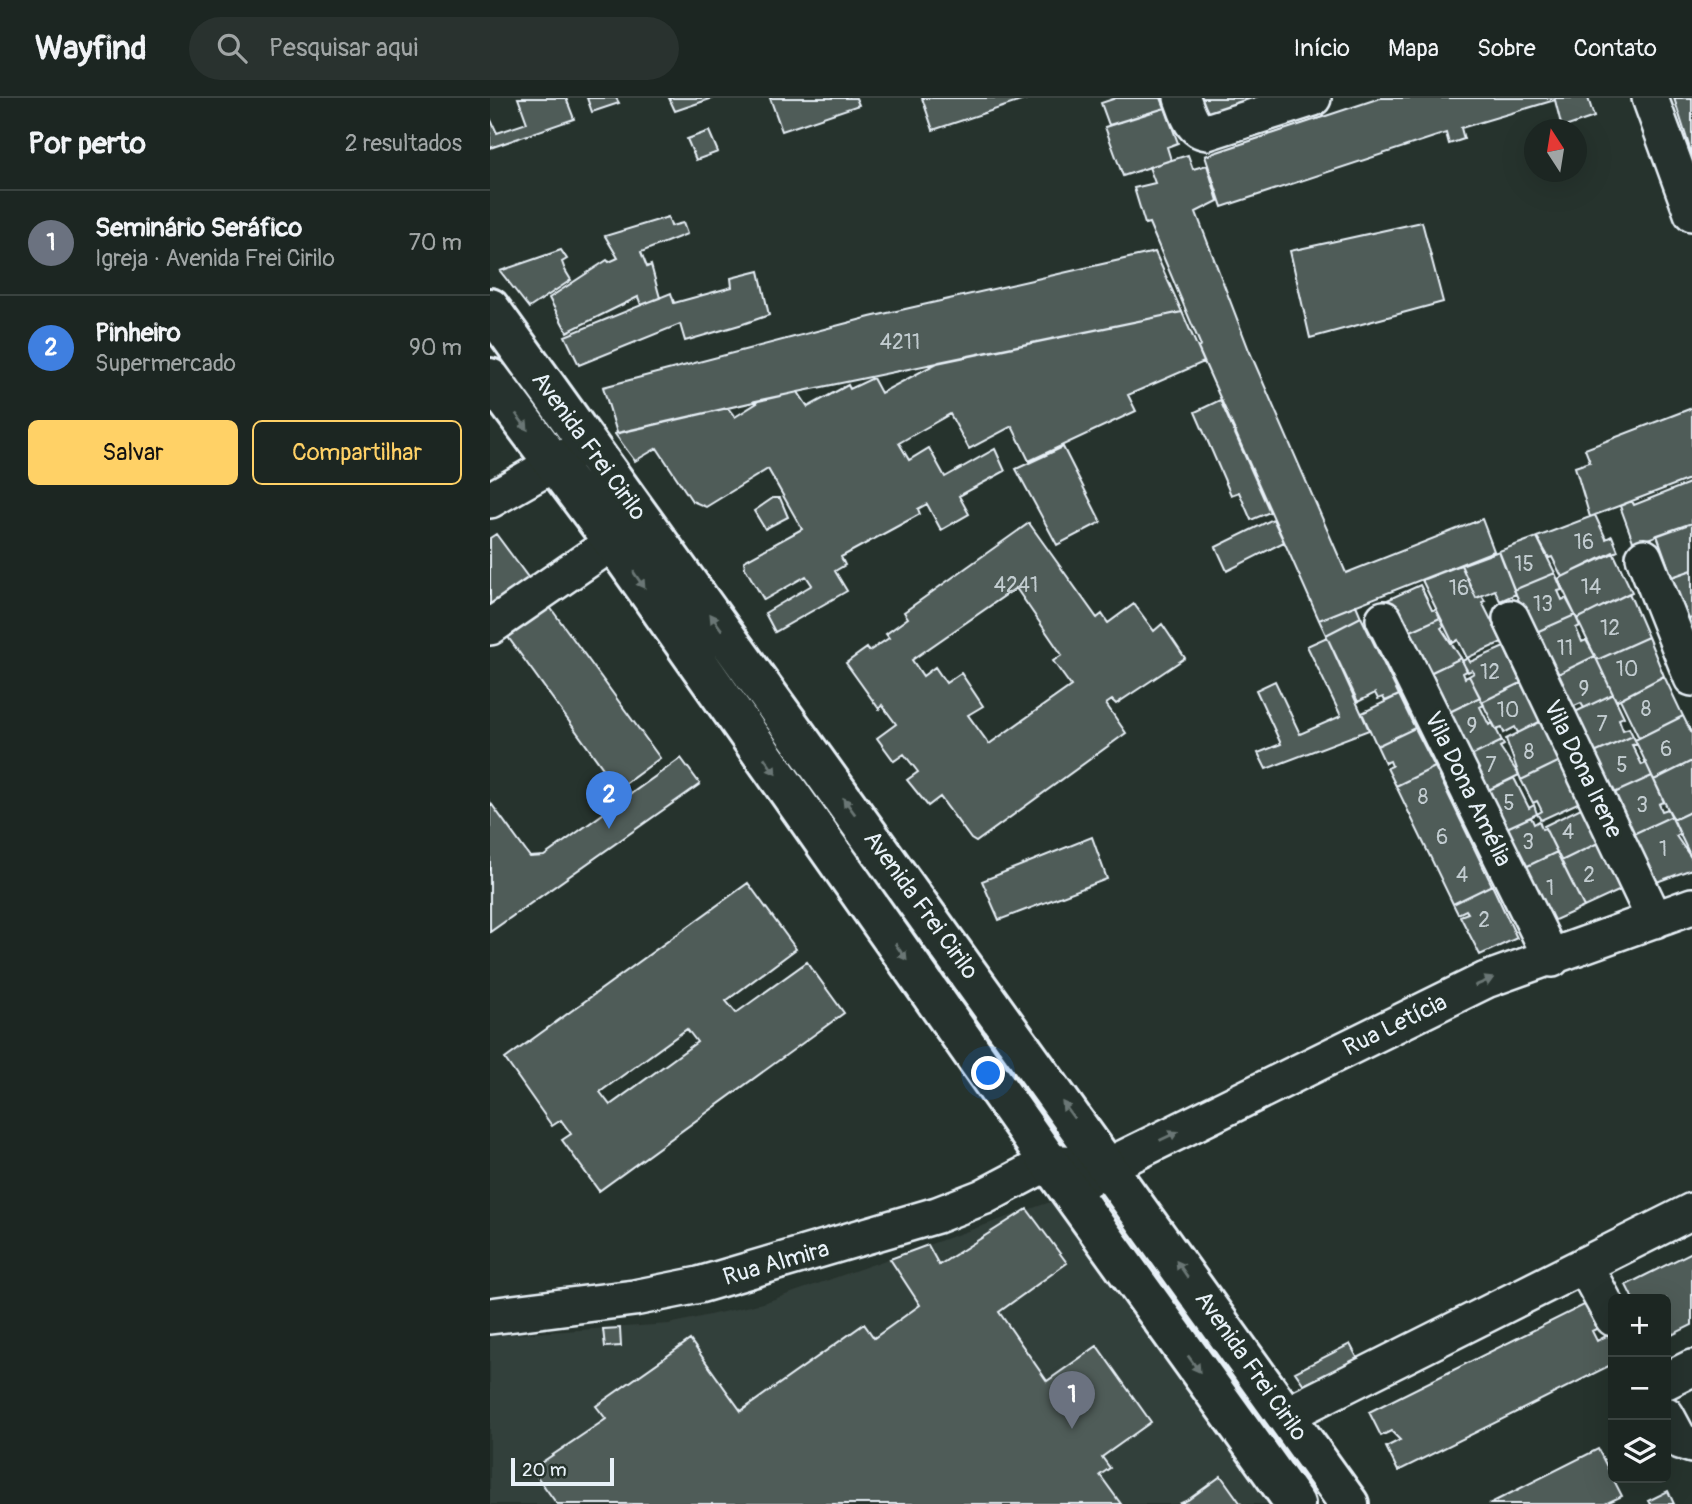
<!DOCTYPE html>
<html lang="pt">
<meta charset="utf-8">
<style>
:root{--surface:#1c2622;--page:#29322f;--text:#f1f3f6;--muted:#a0a5a5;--line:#3a4340;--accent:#ffd166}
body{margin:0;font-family:Pangolin,sans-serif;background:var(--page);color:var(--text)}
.controls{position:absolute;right:21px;bottom:21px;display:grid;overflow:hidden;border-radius:10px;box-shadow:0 7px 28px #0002}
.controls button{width:63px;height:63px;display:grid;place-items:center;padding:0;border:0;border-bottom:2px solid var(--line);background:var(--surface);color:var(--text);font:35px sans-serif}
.compass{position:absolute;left:1034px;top:21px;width:63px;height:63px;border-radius:50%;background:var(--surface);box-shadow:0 7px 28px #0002;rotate:348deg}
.scale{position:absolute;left:21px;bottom:18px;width:103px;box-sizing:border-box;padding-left:7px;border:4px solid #e8f1f8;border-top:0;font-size:19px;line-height:24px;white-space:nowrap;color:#e8f1f8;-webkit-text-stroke:5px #26332d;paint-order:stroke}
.you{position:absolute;left:499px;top:976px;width:24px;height:24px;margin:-18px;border:5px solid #fff;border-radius:50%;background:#1a73e8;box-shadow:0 0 0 10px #1a73e833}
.badge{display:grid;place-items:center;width:46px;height:46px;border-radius:50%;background:var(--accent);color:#fff;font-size:23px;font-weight:700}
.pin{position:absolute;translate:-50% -58px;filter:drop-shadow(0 2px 4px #0008)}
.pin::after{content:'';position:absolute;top:37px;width:24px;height:21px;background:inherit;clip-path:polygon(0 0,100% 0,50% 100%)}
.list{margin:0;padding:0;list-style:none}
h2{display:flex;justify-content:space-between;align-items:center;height:91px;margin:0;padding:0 28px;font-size:30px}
h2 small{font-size:23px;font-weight:400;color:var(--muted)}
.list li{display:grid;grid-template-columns:46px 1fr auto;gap:21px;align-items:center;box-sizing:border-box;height:105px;padding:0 28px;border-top:2px solid var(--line)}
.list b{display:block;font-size:26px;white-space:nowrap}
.list p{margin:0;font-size:23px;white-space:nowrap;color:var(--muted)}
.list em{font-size:23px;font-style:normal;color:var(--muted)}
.actions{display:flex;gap:14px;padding:21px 28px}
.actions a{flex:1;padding:16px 0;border:2px solid var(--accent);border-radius:10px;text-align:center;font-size:24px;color:var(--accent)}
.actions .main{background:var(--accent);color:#111}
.icon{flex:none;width:38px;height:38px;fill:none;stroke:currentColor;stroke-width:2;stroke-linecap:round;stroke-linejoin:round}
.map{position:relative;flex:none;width:1202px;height:1406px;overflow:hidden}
header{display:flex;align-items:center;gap:42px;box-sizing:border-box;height:98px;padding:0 35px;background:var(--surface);border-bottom:2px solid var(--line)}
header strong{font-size:33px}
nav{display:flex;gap:38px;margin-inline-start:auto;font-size:24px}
.search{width:490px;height:63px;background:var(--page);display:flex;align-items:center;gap:18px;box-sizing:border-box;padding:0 24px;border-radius:38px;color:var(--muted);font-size:26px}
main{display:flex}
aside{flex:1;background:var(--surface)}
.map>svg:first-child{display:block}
.built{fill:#333f3a}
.building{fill:#505c59;stroke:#e8f1f8;stroke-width:2;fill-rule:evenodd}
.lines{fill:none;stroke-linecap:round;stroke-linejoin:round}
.minor-casing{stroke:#e8f1f8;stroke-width:40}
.major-casing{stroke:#e8f1f8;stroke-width:44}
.minor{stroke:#26332d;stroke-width:35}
.major{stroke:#26332d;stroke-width:38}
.oneway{fill:#6a7674}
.labels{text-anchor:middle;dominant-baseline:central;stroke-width:7;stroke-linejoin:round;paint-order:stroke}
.number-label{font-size:21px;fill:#c2ccd0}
.street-label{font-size:24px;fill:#e8f1f8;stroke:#26332d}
</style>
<header>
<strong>Wayfind</strong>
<div class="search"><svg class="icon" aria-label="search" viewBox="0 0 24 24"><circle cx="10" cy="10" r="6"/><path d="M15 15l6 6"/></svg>Pesquisar aqui</div>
<nav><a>Início</a><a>Mapa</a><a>Sobre</a><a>Contato</a></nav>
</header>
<main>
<aside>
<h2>Por perto<small>2 resultados</small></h2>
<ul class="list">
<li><span class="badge" style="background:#6b7280">1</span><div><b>Seminário Seráfico</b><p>Igreja · Avenida Frei Cirilo</p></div><em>70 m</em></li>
<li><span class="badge" style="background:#3f7fe0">2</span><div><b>Pinheiro</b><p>Supermercado</p></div><em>90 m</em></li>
</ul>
<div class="actions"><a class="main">Salvar</a><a>Compartilhar</a></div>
</aside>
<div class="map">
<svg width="1202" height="1406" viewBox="0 0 1202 1406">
<rect width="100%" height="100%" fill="#26332d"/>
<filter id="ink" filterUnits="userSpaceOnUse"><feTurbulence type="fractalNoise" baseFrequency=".0143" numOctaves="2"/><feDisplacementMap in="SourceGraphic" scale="14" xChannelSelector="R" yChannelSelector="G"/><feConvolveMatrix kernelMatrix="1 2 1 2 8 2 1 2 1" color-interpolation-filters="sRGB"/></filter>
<g filter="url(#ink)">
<path class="built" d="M563,1103L780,1406H0V1238L179,1226L273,1205Z"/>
<path class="building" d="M28,0H76L84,21L0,50V20L7,35L37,25Z
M97,0H126L129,5L102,14Z
M179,0H223L185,13Z
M280,0H366L369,7L292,33Z
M432,0H540L443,32Z
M626,0H671L675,10L619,27L611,5Z
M703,0H768L710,21Z
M890,0H1098L1104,19L1072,30L1065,2L971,30L974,41L959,46L956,35L732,109L715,58Z
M1184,0H1202V57Z
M675,10L688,45L677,49L681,62L633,78L615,29Z
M219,33L228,54L206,62L197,41Z
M698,57L703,71L717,67L728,103L706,114L759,252L856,475L992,421L1004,453L829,522L708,250L711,248L659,125L655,126L644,90L665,85L659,69Z
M178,119L181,128L193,125L197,136L151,154L157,169L161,167L170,200L151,207L148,199L77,234L59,200L117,162L119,164L128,160L115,138Z
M932,124L953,204L820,240L800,153Z
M71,152L77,161L72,164L75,172L81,182L39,210L10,173Z
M665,154L692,214L308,294L127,335L113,289L380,219Z
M269,173L279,217L253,226L195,243L190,226L89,267L75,238L181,195L184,205L242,189L241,180Z
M692,214L714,264L638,297L646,313L539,363L522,328L479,351L460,316L409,345L419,362L439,350L455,379L505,351L515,373L469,398L479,416L451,432L437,406L428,411L430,416L351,459L355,467L345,473L357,493L285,534L275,515L322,487L316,478L274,502L255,470L254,463L312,431L278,371L216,409L202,403L167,350L145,363L125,336L238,310L245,319L267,305L265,303L308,294L318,309L358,287L360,291L383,280L391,295L449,264Z
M730,302L780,414L761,422L749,394L741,397L705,314Z
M1202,310V380L1100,419L1085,369L1100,364L1095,351Z
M573,349L611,424L567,447L526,371Z
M1202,384V425L1144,446L1130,408L1142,403L1144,407Z
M283,400H290L298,419L275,431L264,413Z
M1105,417L1116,441L1122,438L1128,453L1072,479L1062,459L1059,460L1047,439Z
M783,421L794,444L737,473L726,449Z
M539,425L607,520L612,516L618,525L644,506L664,533L672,526L695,560L626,606L622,602L616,606L636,635L486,744L481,741L450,699L438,708L417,682L428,674L414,656L404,663L387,640L406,626L392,607L389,611L356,565L377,550L379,553L399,540L396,536L418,520L414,514ZM526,490L572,557L563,563L581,588L499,646L478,617L493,608L471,575L456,585L445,569L433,578L422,562Z
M1202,425V472L1182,479L1167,437Z
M6,436L40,482L0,511V440Z
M1047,439L1065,475L1024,492L1009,453Z
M1009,453L1026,496L1010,503L1005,492L986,500L971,467Z
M1123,454L1142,494L1087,521L1068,481Z
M971,467L986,500L992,498L995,503L992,504L1012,544L977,560L968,542L963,545L932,482Z
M1202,472V520L1197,522L1182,479Z
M1065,475L1072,492L1068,493L1072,502L1076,500L1085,517L1044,535L1024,492Z
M930,487L942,512L946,511L950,520L912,537L895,503Z
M1139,495L1158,539L1107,562L1087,521Z
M57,505L170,660L128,691L15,535Z
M866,507L871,519L836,537L829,522Z
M1085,517L1090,528L1086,530L1092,544L1096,542L1105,558L1066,577L1044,535Z
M871,519L909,597L895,603L893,599L888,601L885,595L868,604L836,537Z
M950,520L954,528L951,530L971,560L932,579L912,537Z
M837,539L879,632L776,671L768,655L791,646L766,592L785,583L810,636L851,618L817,548Z
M1158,539L1174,578L1126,603L1107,562Z
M1014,549L1031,585L992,604L979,578L984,575L982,572L978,574L972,563L978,560L980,564Z
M1105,558L1123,596L1094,610L1091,605L1082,609L1066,577Z
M971,560L977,573L973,575L975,580L979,578L990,599L954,617L933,578Z
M1174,578L1193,618L1149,640L1130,601Z
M1031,585L1051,623L1028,635L1025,629L1014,635L1012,630L1006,632L992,604Z
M1123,596L1134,619L1129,621L1133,632L1139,630L1143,638L1102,656L1083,615Z
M909,597L925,630L887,648L872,615Z
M990,599L994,607L990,609L999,627L1003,625L1012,643L973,662L951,618Z
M1193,618L1202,636V663L1164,682L1145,642Z
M1052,623L1070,663L1031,682L1016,641Z
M925,630L945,669L906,688L897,670L902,668L900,663L895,665L887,648Z
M1143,638L1147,646L1142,647L1152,667L1156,665L1162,678L1122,696L1102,656Z
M1012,643L1014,647L1010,649L1029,677L990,696L973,662Z
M191,660L210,686L0,834V704L40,759L54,758Z
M1070,663L1090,704L1051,722L1047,716L1052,713L1047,703L1043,705L1031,682Z
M1202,663V713L1183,722L1164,682Z
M945,669L1002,787L963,806L906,688Z
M1162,678L1174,704L1169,706L1172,713L1178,711L1182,718L1141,737L1122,696Z
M1024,680L1039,710L1044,707L1047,716L1008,734L990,696Z
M1093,709L1110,744L1071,763L1054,728Z
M1202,713V761L1183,722Z
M1182,718L1190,736L1186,738L1202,761V771L1164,785L1141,737Z
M1041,719L1044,726L1049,723L1052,731L1055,730L1067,754L1027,773L1008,734Z
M602,739L617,781L509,822L492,783Z
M1110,744L1133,791L1094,809L1071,763Z
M1067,754L1094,809L1054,827L1027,773Z
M258,785L306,851L236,903L246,915L317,864L354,915L109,1093L72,1042L81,1036L71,1022L62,1028L15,961ZM197,931L207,944L120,1007L110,994Z
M1002,787L1027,840L990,857L970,818L978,815L976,812L968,816L963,806Z
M537,1111L577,1165L509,1214L557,1283L607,1248L661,1324L612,1359L620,1370L610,1377L631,1406H67L46,1377L53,1372L48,1367L116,1321L106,1308L200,1242L251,1313L374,1226L384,1240L430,1207L400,1161L438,1147L449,1167Z
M1202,1154V1227L1176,1240V1201H1143L1136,1187Z
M1102,1203L1114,1227L1102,1233L1107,1243L1120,1236L1123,1243V1266L908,1373L896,1349L910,1342L901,1333L891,1338L879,1314Z
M130,1230L131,1248L115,1249L113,1231Z
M860,1246L868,1261L814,1287L805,1274Z
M1108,1351L1132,1398L1115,1406H999Z
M731,1378L751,1406H689L698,1402Z
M1178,1393L1184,1406H1160L1158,1403Z"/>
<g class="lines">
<defs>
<path id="minor" d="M692,0C697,13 701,32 717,34L823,0
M1160,0L1202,115
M0,402L88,352
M1154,459L1202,580
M1021,520L1165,822
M894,521L1062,861
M0,529L123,444
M579,1092L618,1068L996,882L1202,808
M1094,1167L1123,1220
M0,1218L144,1200L209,1187L447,1117L493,1099L559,1064L586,1066
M1176,1283L1202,1270
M796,1317L1202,1113
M1176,1317L1190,1343L1202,1347"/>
<path id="major" d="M0,210L859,1406
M0,280L123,444L559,1064L805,1406"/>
</defs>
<use href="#minor" class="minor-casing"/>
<use href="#major" class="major-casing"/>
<use href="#minor" class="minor"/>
<use href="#major" class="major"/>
</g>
<defs><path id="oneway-solid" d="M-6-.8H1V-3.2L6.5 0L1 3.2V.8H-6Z" transform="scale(1.75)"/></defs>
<g class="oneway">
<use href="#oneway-solid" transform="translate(32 324) rotate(54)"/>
<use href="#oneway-solid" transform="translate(149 482) rotate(55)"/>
<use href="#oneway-solid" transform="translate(226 524) rotate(-126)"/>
<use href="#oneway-solid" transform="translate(280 668) rotate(55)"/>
<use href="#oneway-solid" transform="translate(359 708) rotate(-126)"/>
<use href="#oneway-solid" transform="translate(411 854) rotate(55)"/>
<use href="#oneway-solid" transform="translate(994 884) rotate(-23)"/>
<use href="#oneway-solid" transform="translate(578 1012) rotate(-126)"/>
<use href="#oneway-solid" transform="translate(679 1038) rotate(-26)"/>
<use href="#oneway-solid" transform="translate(692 1171) rotate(-125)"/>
<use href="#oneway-solid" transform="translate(704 1266) rotate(54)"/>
</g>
</g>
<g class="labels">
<g class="number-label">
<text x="410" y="244">4211</text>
<text x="1094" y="444">16</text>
<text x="1034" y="466">15</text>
<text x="526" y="487">4241</text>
<text x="1101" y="489">14</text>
<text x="969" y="490">16</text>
<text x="1053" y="506">13</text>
<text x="1120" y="530">12</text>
<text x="1075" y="550">11</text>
<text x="1137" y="571">10</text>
<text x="1000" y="574">12</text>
<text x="1094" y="591">9</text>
<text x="1156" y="611">8</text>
<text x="1018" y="612">10</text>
<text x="1112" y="626">7</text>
<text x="982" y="628">9</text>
<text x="1176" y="651">6</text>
<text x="1039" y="654">8</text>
<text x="1001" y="667">7</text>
<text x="1132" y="667">5</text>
<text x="933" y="699">8</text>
<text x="1019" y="705">5</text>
<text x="1152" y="707">3</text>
<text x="1078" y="734">4</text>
<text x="952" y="739">6</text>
<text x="1038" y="744">3</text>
<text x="1173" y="751">1</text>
<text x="972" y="777">4</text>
<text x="1099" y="777">2</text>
<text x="1060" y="790">1</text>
<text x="994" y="822">2</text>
</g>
<g class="street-label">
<text transform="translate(99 348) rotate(54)">Avenida Frei Cirilo</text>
<text transform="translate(1093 671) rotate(64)">Vila Dona Irene</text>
<text transform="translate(978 691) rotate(64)">Vila Dona Amélia</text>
<text transform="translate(431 807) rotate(54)">Avenida Frei Cirilo</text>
<text transform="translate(905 927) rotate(-26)">Rua Letícia</text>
<text transform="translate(286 1165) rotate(-16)">Rua Almira</text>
<text transform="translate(761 1268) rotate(55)">Avenida Frei Cirilo</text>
</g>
</g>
</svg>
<div class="controls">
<button>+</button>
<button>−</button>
<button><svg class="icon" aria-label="layers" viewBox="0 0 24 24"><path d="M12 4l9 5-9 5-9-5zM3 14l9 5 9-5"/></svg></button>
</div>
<svg class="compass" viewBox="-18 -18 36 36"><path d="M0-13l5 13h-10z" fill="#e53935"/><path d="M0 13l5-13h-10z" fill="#a0a5a5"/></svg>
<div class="scale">20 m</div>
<div class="you"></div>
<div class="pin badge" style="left:582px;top:1331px;background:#6b7280">1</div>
<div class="pin badge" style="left:119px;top:731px;background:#3f7fe0">2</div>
</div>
</main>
